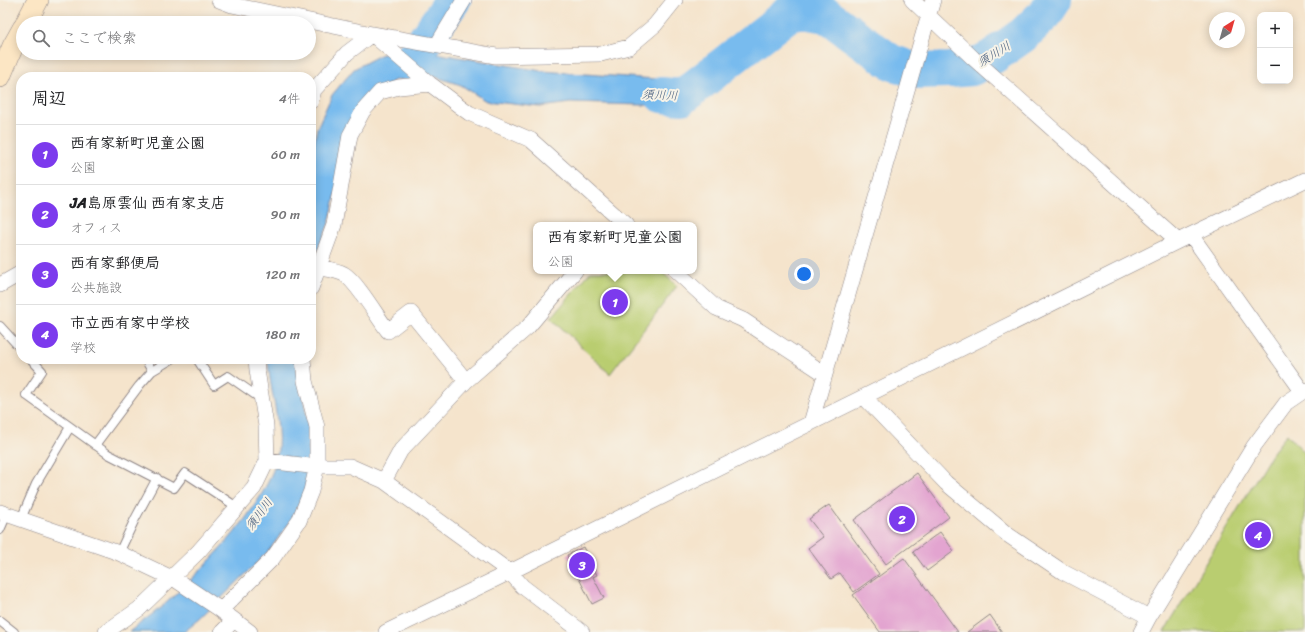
<!DOCTYPE html>
<html lang="ja">
<meta charset="utf-8">
<style>
:root{--surface:#fff;--page:#f2f2f2;--text:#202124;--muted:#757577;--line:#e0e0e0;--accent:#7c3aed}
body{margin:0;font-family:Sriracha,"Klee One",sans-serif;background:var(--page);color:var(--text)}
.controls{position:absolute;right:12px;top:12px;display:grid;overflow:hidden;border-radius:8px;box-shadow:0 2px 10px #0003}
.controls button{width:36px;height:36px;display:grid;place-items:center;padding:0;border:0;border-bottom:1px solid var(--line);background:var(--surface);color:var(--text);font:20px sans-serif}
.compass{position:absolute;left:1209px;top:12px;width:36px;height:36px;border-radius:50%;background:var(--surface);box-shadow:0 2px 10px #0003;rotate:37deg}
.you{position:absolute;left:804px;top:274px;width:14px;height:14px;margin:-10px;border:3px solid #fff;border-radius:50%;background:#1a73e8;box-shadow:0 0 0 6px #1a73e833}
.badge{display:grid;place-items:center;width:26px;height:26px;border-radius:50%;background:var(--accent);color:#fff;font-size:13px;font-weight:700}
.pin{position:absolute;translate:-50% -50%;border:2px solid #fff;box-shadow:0 1px 4px #0006}
.popup{position:absolute;left:533px;top:222px;width:164px;height:52px;box-sizing:border-box;display:grid;place-content:center;border-radius:8px;background:var(--surface);filter:drop-shadow(0 1px 3px #0005);font-size:13px;white-space:nowrap;color:var(--muted)}
.popup b{font-size:15px;color:var(--text)}
.popup::after{content:'';position:absolute;left:50%;top:100%;margin-left:-8px;border:8px solid transparent;border-top-color:var(--surface)}
.list{margin:0;padding:0;list-style:none}
h2{display:flex;justify-content:space-between;align-items:center;height:52px;margin:0;padding:0 16px;font-size:17px}
h2 small{font-size:13px;font-weight:400;color:var(--muted)}
.list li{display:grid;grid-template-columns:26px 1fr auto;gap:12px;align-items:center;box-sizing:border-box;height:60px;padding:0 16px;border-top:1px solid var(--line)}
.list b{display:block;font-size:15px;white-space:nowrap}
.list p{margin:0;font-size:13px;white-space:nowrap;color:var(--muted)}
.list em{font-size:13px;font-style:normal;color:var(--muted)}
.icon{flex:none;width:22px;height:22px;fill:none;stroke:currentColor;stroke-width:2;stroke-linecap:round;stroke-linejoin:round}
.map{position:relative;flex:none;width:1305px;height:632px;overflow:hidden}
.search{position:absolute;background:var(--surface);box-shadow:0 2px 10px #0003;left:16px;top:16px;width:300px;height:44px;display:flex;align-items:center;gap:10px;box-sizing:border-box;padding:0 14px;border-radius:22px;color:var(--muted);font-size:15px}
.panel{position:absolute;background:var(--surface);box-shadow:0 2px 10px #0003;left:16px;top:72px;width:300px;height:292px;border-radius:16px}
.map>svg:first-child{display:block}
.green{fill:#b9cd70;stroke:#6e7856}
.water{fill:#78bbee;stroke:#4d6e94}
.lines{fill:none;stroke-linecap:round;stroke-linejoin:round}
.river{stroke:#78bbee;stroke-width:36}
.building{fill:#e3a4d0}
.lane-casing{stroke:#8c8384;stroke-width:10}
.street-casing{stroke:#8c8384;stroke-width:16}
.secondary-casing{stroke:#8c8384;stroke-width:22}
.lane{stroke:#fff;stroke-width:8}
.street{stroke:#fff;stroke-width:15}
.secondary{stroke:#fce6c4;stroke-width:21}
.labels{text-anchor:middle;dominant-baseline:central;stroke-width:4;stroke-linejoin:round;paint-order:stroke}
.water-label{font-size:12px;font-style:italic;fill:#40587a;stroke:#f7f3e8}
</style>
<div class="map">
<svg width="1305" height="632" viewBox="0 0 1305 632">
<rect width="100%" height="100%" fill="#f7f3e8"/>
<filter id="ink" filterUnits="userSpaceOnUse"><feTurbulence type="fractalNoise" baseFrequency=".025" numOctaves="2"/><feDisplacementMap in="SourceGraphic" scale="8" xChannelSelector="R" yChannelSelector="G"/><feConvolveMatrix kernelMatrix="1 2 1 2 8 2 1 2 1" color-interpolation-filters="sRGB"/></filter>
<filter id="wash" filterUnits="userSpaceOnUse"><feTurbulence type="fractalNoise" baseFrequency=".012" numOctaves="4" result="noise"/><feDisplacementMap in="SourceGraphic" scale="16" xChannelSelector="R" yChannelSelector="G"/><feGaussianBlur stdDeviation="0.9" result="paint"/><feColorMatrix in="noise" values="0 0 0 0 0 0 0 0 0 0 0 0 0 0 0 0 0 1.4 0 .05"/><feComposite in="paint" operator="in"/></filter>
<g filter="url(#wash)">
<rect width="100%" height="100%" fill="#f5e4cc"/>
<path class="green" d="M591,271H661L677,286L610,374L551,318Z
M1287,434L1305,453V632H1164L1270,456Z"/>
<path class="water" d="M404,48L542,71L670,80L717,79L679,106L570,103L540,107L486,101L461,85L436,77L414,78L395,80L357,107L329,223L311,266V164L317,128L332,95L354,69L380,55Z
M268,359H298L297,370L308,422L309,455L305,490L293,518L267,553L201,618L184,632H129C144,620 160,609 174,596C209,563 273,499 278,450C281,419 269,389 268,359Z"/>
<g class="lines">
<path class="river" d="M409,63L453,0
M662,95L682,97L791,12H808L826,15L891,62L916,71L949,70L972,68L992,57L1023,35L1045,14L1054,0"/>
</g>
<g id="blocks">
<path class="building" d="M917,473L949,517L886,564L854,520Z
M829,505L879,574L854,592L840,573L831,579L808,548L823,537L809,519Z
M940,532L954,551L927,571L913,552Z
M583,547L597,575L593,577L604,598L592,604L567,555Z
M904,558L958,632H880L853,595Z
M990,615L1002,632H967Z"/>
</g>
</g>
<g filter="url(#ink)">
<use href="#blocks" fill-opacity="0" stroke="#8c8384" stroke-width="1"/>
<g class="lines">
<defs>
<path id="lane" d="M0,326L21,349
M31,359L42,371L26,395L108,454L174,488L185,473L237,507
M145,359L152,371
M197,359L214,385L228,376L261,399
M95,445L139,386L152,371L172,359
M21,519L36,484L70,427
M0,530L7,514
M119,553L135,519L157,478
M0,621L14,632"/>
<path id="street" d="M219,0L232,5L372,34L496,56L601,54L629,47L655,25L675,0
M912,0L973,58L1178,241
M372,34L430,84L469,113L531,140L626,225
M437,45L464,0
M311,101L314,90L347,53L372,34
M1191,235L1302,391
M311,266C322,269 335,269 344,274C357,282 378,318 388,331L411,313L466,381
M676,271L716,308L743,320L825,374
M0,285L21,273
M311,288L334,225L350,135L363,111L380,92L399,87L430,84
M864,397L946,483L1008,535L1063,572L1149,617
M811,423L933,0
M267,461L310,466H350L384,481L510,572L522,586L582,632
M384,481L401,450L466,381L528,327L575,271
M0,512L119,553L176,580L218,608L250,632
M221,610L273,558L299,521L311,491L317,466V427L305,381L303,359
M106,632L139,609L198,552L254,488L267,461L266,426L257,370L256,359
M222,632L234,620
M386,632L510,572L1178,241L1305,180
M1141,632L1149,617L1254,446L1286,403L1305,390"/>
<path id="secondary" d="M26,23L38,0
M0,77L13,46L23,28"/>
</defs>
<use href="#lane" class="lane-casing"/>
<use href="#street" class="street-casing"/>
<use href="#secondary" class="secondary-casing"/>
<use href="#lane" class="lane"/>
<use href="#street" class="street"/>
<use href="#secondary" class="secondary"/>
</g>
</g>
<g class="labels">
<g class="water-label">
<text transform="translate(994 54) rotate(-32)">須川川</text>
<text transform="translate(660 95) rotate(2)">須川川</text>
<text transform="translate(259 514) rotate(-54)">須川川</text>
</g>
</g>
</svg>
<div class="controls">
<button>+</button>
<button>−</button>
</div>
<svg class="compass" viewBox="-18 -18 36 36"><path d="M0-13l5 13h-10z" fill="#e53935"/><path d="M0 13l5-13h-10z" fill="#757577"/></svg>
<div class="you"></div>
<div class="pin badge" style="left:615px;top:302px">1</div>
<div class="popup"><b>西有家新町児童公園</b>公園</div>
<div class="pin badge" style="left:902px;top:519px">2</div>
<div class="pin badge" style="left:582px;top:565px">3</div>
<div class="pin badge" style="left:1258px;top:535px">4</div>
<div class="search"><svg class="icon" aria-label="search" viewBox="0 0 24 24"><circle cx="10" cy="10" r="6"/><path d="M15 15l6 6"/></svg>ここで検索</div>
<section class="panel">
<h2>周辺<small>4件</small></h2>
<ul class="list">
<li><span class="badge">1</span><div><b>西有家新町児童公園</b><p>公園</p></div><em>60 m</em></li>
<li><span class="badge">2</span><div><b>JA島原雲仙 西有家支店</b><p>オフィス</p></div><em>90 m</em></li>
<li><span class="badge">3</span><div><b>西有家郵便局</b><p>公共施設</p></div><em>120 m</em></li>
<li><span class="badge">4</span><div><b>市立西有家中学校</b><p>学校</p></div><em>180 m</em></li>
</ul>
</section>
</div>
